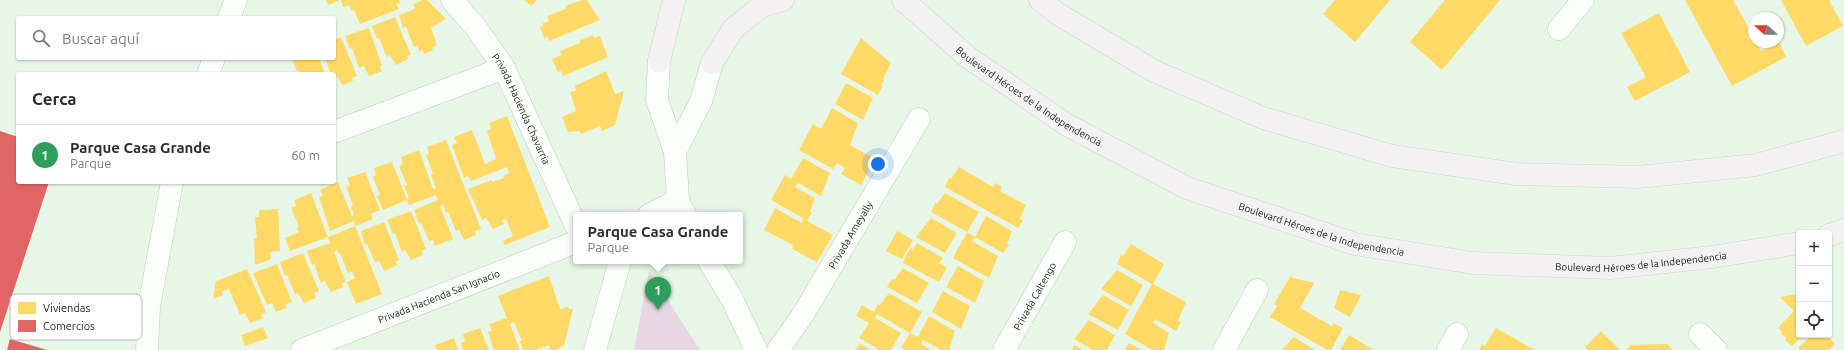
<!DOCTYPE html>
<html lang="es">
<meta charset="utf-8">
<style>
:root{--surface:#fff;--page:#f7f7f7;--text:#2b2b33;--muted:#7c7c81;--line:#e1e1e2;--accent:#db2777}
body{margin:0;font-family:Ubuntu,sans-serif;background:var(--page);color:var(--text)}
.controls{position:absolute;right:12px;bottom:12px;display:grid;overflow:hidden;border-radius:4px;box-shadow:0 1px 3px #0004}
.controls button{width:36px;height:36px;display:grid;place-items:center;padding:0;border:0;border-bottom:1px solid var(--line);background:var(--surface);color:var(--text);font:20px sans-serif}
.compass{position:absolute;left:1748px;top:12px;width:36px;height:36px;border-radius:50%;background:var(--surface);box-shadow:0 1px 3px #0004;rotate:291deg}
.you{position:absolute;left:878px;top:164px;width:14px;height:14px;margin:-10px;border:3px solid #fff;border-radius:50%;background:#1a73e8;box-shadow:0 0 0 6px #1a73e833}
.badge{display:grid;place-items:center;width:26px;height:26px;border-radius:50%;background:var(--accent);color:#fff;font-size:13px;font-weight:700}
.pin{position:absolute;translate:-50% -33px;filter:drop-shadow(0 1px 2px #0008)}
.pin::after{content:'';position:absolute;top:21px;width:14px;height:12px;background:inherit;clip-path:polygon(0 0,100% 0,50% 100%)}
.popup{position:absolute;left:573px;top:212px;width:170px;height:52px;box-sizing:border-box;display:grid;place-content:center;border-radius:4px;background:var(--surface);filter:drop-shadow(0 1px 3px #0005);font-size:13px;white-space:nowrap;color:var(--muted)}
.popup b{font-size:15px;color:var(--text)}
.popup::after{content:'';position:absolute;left:50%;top:100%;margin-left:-8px;border:8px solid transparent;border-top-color:var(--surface)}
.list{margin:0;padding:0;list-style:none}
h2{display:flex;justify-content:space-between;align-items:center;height:52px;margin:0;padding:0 16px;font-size:17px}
h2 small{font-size:13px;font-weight:400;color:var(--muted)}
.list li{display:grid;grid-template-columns:26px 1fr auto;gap:12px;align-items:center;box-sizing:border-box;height:60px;padding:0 16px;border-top:1px solid var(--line)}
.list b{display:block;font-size:15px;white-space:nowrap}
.list p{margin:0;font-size:13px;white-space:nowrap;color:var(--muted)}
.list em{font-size:13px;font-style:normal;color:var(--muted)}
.icon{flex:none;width:22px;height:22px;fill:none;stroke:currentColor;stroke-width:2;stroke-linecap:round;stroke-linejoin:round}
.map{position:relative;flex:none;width:1844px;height:350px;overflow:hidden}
.search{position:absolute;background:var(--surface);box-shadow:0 1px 3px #0004;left:16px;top:16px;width:320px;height:44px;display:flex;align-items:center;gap:10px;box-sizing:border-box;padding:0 14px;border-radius:4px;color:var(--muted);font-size:15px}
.panel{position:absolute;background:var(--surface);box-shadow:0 1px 3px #0004;left:16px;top:72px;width:320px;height:112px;border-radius:4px}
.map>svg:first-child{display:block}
.green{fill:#e8d6e3}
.homes{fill:#ffd966}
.shops{fill:#e06666}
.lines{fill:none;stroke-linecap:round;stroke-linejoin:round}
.street-casing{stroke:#bfcbbe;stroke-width:23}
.secondary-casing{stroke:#bfcbbe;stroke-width:23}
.primary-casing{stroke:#ccd3cc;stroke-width:23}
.street{stroke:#fbfefb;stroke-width:22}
.secondary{stroke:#fbfefb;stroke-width:22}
.primary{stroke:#f4f1f3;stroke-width:22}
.labels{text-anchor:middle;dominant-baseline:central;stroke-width:4;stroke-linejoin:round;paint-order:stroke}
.street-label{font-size:10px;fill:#151f14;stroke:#fff}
.key{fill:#fff;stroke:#b9bcb8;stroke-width:1}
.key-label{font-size:11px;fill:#151f14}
</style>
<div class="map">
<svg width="1844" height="350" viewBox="0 0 1844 350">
<rect width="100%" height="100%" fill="#e7f6e6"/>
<path class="green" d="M649,271L700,350H634Z"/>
<path class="homes" d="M326,0H340L328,5Z
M341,0H399L400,3L396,4L399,9L360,24L354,10L352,11L349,5L343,7Z
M423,0H427L446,19L431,28L437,45L432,47L433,50L424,54L423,50L419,52L418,45L414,47L406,27L403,28L399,15L415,9L413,4Z
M524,0H537L531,6Z
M582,0H587L600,20L549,41L548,37L544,38L540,27L543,25V23L549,21L547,16L566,9L565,6Z
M1335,0H1390L1355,42L1323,14Z
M1445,0H1500L1442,70L1410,42Z
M1685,0H1733L1752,34L1754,33V42H1756L1761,51L1779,42L1786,57L1732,86Z
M1781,0H1829L1843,26L1806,46Z
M1659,13L1690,72L1635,101L1627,87L1646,77L1621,33Z
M395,17L411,55L407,56L408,59L396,65L390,55L387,57L379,38L377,39L372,26Z
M369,28L382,66L380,67L382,71L369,76L364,66L359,68L352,48L350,49L345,36Z
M593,35L594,38L600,36L608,57L563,76L561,71L558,72L552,59L562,55L560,51L580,43L579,41Z
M341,37L357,76L352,78L353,81L342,85L337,76L334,77V74H331L325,58H334V40Z
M861,38L891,63L883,79L884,80L881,85L883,86L878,95L841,74Z
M292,58H319L325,74H300L299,70L297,71Z
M606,71L615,94L624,91L615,125L602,131L600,126L581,134L579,131L568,132L562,117L576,111L570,92L576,91L575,86Z
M846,83L873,98L863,120L835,104Z
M832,108L858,123L850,145L875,159L861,185L841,174L845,168L837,163L833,169L799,150L813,124L821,129Z
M507,116L550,227L505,245L503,241L513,236L506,219L502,220L504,224L493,229L486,218L482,220L468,189L492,180V182L504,178L503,176L509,173L507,167L471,181L468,176L464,178L452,145L457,143L454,137L472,130L485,164L496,159L487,131L491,129L489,123Z
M446,140L481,229L475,231L476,235L464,240L459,230L456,231L448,212L446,213L443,204L440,206L453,239L435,246L433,240L429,241L421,223L419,224L414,210L438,200L436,195L409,205L407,200L383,210L377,196L380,195L373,177L376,175L374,168L392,162L407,199L409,198L404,185H407L399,166L403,164L401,157L419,150L433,189L436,188L431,175L433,174L426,155L429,154L427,147Z
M803,158L830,173L821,196L798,183L795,187L815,198L810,212H812L807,221L833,235L817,262L792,249L793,245L764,230L775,208L802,223L803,218L771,200L785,175L791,179Z
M959,167L993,187L995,183L1002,187L1000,191L1026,205L1020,219L1023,220L1018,228L945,187L949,178L951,179Z
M365,172L380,210L371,214L373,219L355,226L354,221L330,231L319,197L323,196L320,190L338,182L352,216L354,215L351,206L353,205L346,187L350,185L347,178Z
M311,193L328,237L290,251L285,238L299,232L297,228L299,227L291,208L296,206L294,200Z
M945,193L979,212L967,232L975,237L972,241L998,256L989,278L953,258L967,232L931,212L935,203L937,204Z
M278,209L280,251L270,252L271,259L255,265L254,238H257L255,217H259V210Z
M411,211L426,249L421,251L423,255L411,260L405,250L402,252L395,233L393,234L387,220Z
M986,216L1012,231L1007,244L1009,245L1003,253L975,237Z
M931,218L957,233L945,253L916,237Z
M384,222L399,260L395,262L398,265L384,271L379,261L375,262L367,244L365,245L361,231Z
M355,226L382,294L356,304L347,282L355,278L352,271L348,273L340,253L339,254L337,250L334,252L346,282L342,283L343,287L331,292L325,281L321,283L314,264L312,265L307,251L330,243L328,237Z
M897,231L913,240L902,259L886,251Z
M917,243L943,258L939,263L947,267L939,282L903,263L907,254L911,248L913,249Z
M1131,244L1164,264L1153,284L1186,302L1178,321L1181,322L1176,331L1155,319L1153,323L1169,333L1164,350H1152L1125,334L1152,284L1117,264L1121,255L1123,256Z
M303,253L319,291L314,293L316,298L304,303L298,293L295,294L287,275L285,276L280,262Z
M277,264L292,302L285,305L287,308L276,312L272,303L267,305L253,273Z
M958,266L984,281L975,303L946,287Z
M903,268L929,283L917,303L887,287L892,279L894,280Z
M247,269L266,312L261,315L263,318L250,323L245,313L240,315L229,289L222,291L223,295L213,299L216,281Z
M1117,270L1143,285L1131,306L1101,289Z
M549,276L560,309L568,307L569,309H573L564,346L555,350H550L549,345L536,350H523L520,341H522L514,322L510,324L520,350H494L488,332L492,331L489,324L507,318L498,296Z
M1290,277L1314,283L1300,308L1332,326L1333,323L1343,328L1331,350H1327L1270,317L1277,306L1274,304Z
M1340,290L1361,295L1350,317L1334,308Z
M943,291L970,306L961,329L932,312Z
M889,293L922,312L910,333L877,314L875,318L901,333L891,350H876L877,348L859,338L869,323L856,316L862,305L874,312L878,304L880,305Z
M1797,294L1799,296V335H1803L1792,346L1785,340L1786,338L1781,334L1782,332L1778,328L1794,311L1780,297Z
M1103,295L1129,310L1118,330L1088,314Z
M929,316L955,331L949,350H941L923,340L921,344L931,350H905L901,348L910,333L918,337Z
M1089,320L1115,335L1107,350H1093L1074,339Z
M263,327L268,338L245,346L241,335Z
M480,328L489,350H463L461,343L465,341L463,334Z
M1496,328L1535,350H1479L1482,344L1485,346Z
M1601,331L1620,350H1588L1585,347Z
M1349,335L1374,350H1340Z
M1812,335H1827L1835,344L1829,350H1800L1798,348Z
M1294,337L1315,350H1282Z
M454,338L458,350H437L435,345Z
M1129,343L1142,350H1125Z
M860,344L871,350H855Z
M1667,344L1673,350H1626L1631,345Z
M1074,345L1083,350H1072Z"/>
<path class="shops" d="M0,131L18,137V182H49L0,332Z
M91,330L98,331V337L91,336Z
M10,339L47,350H7Z"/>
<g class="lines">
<defs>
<g id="street">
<path id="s1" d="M452,0L477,29L504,68L576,226"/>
<path d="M1559,29L1583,0"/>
<path d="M334,132L504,68"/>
<path d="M649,215L678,200"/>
<path d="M1700,334L1716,350"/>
<path id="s2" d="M302,350L576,242"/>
<path d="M595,350L620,261"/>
<path id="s3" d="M778,350L802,316L919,119"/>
<path id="s4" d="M1004,350L1065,242"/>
<path d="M1224,350L1257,290"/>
<path d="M1448,350L1457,334"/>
</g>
<path id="secondary" d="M229,18L236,0
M659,61L657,100L675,152L678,200L685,215
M208,74L214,58
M675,152L701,101L712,63
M709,261L732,299L756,350
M147,350L149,307L172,182"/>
<g id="primary">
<path id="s5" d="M903,0L969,58L1067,125L1187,188L1355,244L1473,263L1610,268L1712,257L1799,243"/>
<path d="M1040,0L1058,14L1154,71L1263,118L1392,156L1516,174L1638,177L1756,165L1844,141"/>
<path d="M659,61L674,0"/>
<path d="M712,63L733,29L762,6L783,0"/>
<path d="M1829,235L1844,230"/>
</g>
</defs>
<use href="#street" class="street-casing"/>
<use href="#secondary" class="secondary-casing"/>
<use href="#primary" class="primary-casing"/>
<use href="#street" class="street"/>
<use href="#secondary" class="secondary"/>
<use href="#primary" class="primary"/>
</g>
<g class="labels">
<g class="street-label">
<text stroke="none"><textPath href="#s5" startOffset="159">Boulevard Héroes de la Independencia</textPath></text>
<text stroke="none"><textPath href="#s1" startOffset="130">Privada Hacienda Chavarría</textPath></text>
<text stroke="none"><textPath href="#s5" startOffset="483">Boulevard Héroes de la Independencia</textPath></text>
<text stroke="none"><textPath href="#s3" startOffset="136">Privada Ameyally</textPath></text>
<text stroke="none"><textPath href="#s5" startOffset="807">Boulevard Héroes de la Independencia</textPath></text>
<text stroke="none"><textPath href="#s2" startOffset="147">Privada Hacienda San Ignacio</textPath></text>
<text stroke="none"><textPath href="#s4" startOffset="62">Privada Caltengo</textPath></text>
</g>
</g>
<rect x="10" y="294" width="132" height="46" rx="6" class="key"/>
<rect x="18" y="302" width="18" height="12" fill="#ffd966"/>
<rect x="18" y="320" width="18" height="12" fill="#e06666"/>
<g class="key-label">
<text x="43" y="312">Viviendas</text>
<text x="43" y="330">Comercios</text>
</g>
</svg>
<div class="controls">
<button>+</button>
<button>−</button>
<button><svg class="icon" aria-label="locate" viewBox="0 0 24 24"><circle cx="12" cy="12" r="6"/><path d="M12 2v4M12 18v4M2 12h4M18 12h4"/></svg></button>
</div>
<svg class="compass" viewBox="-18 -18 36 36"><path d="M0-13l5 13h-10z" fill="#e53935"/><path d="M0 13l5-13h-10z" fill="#7c7c81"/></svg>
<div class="you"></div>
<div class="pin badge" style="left:658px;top:310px;background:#2e9e5b">1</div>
<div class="popup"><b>Parque Casa Grande</b>Parque</div>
<div class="search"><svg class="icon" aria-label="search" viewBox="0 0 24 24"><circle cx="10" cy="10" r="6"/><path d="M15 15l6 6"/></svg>Buscar aquí</div>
<section class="panel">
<h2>Cerca<small></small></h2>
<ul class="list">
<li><span class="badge" style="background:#2e9e5b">1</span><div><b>Parque Casa Grande</b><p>Parque</p></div><em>60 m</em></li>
</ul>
</section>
</div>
